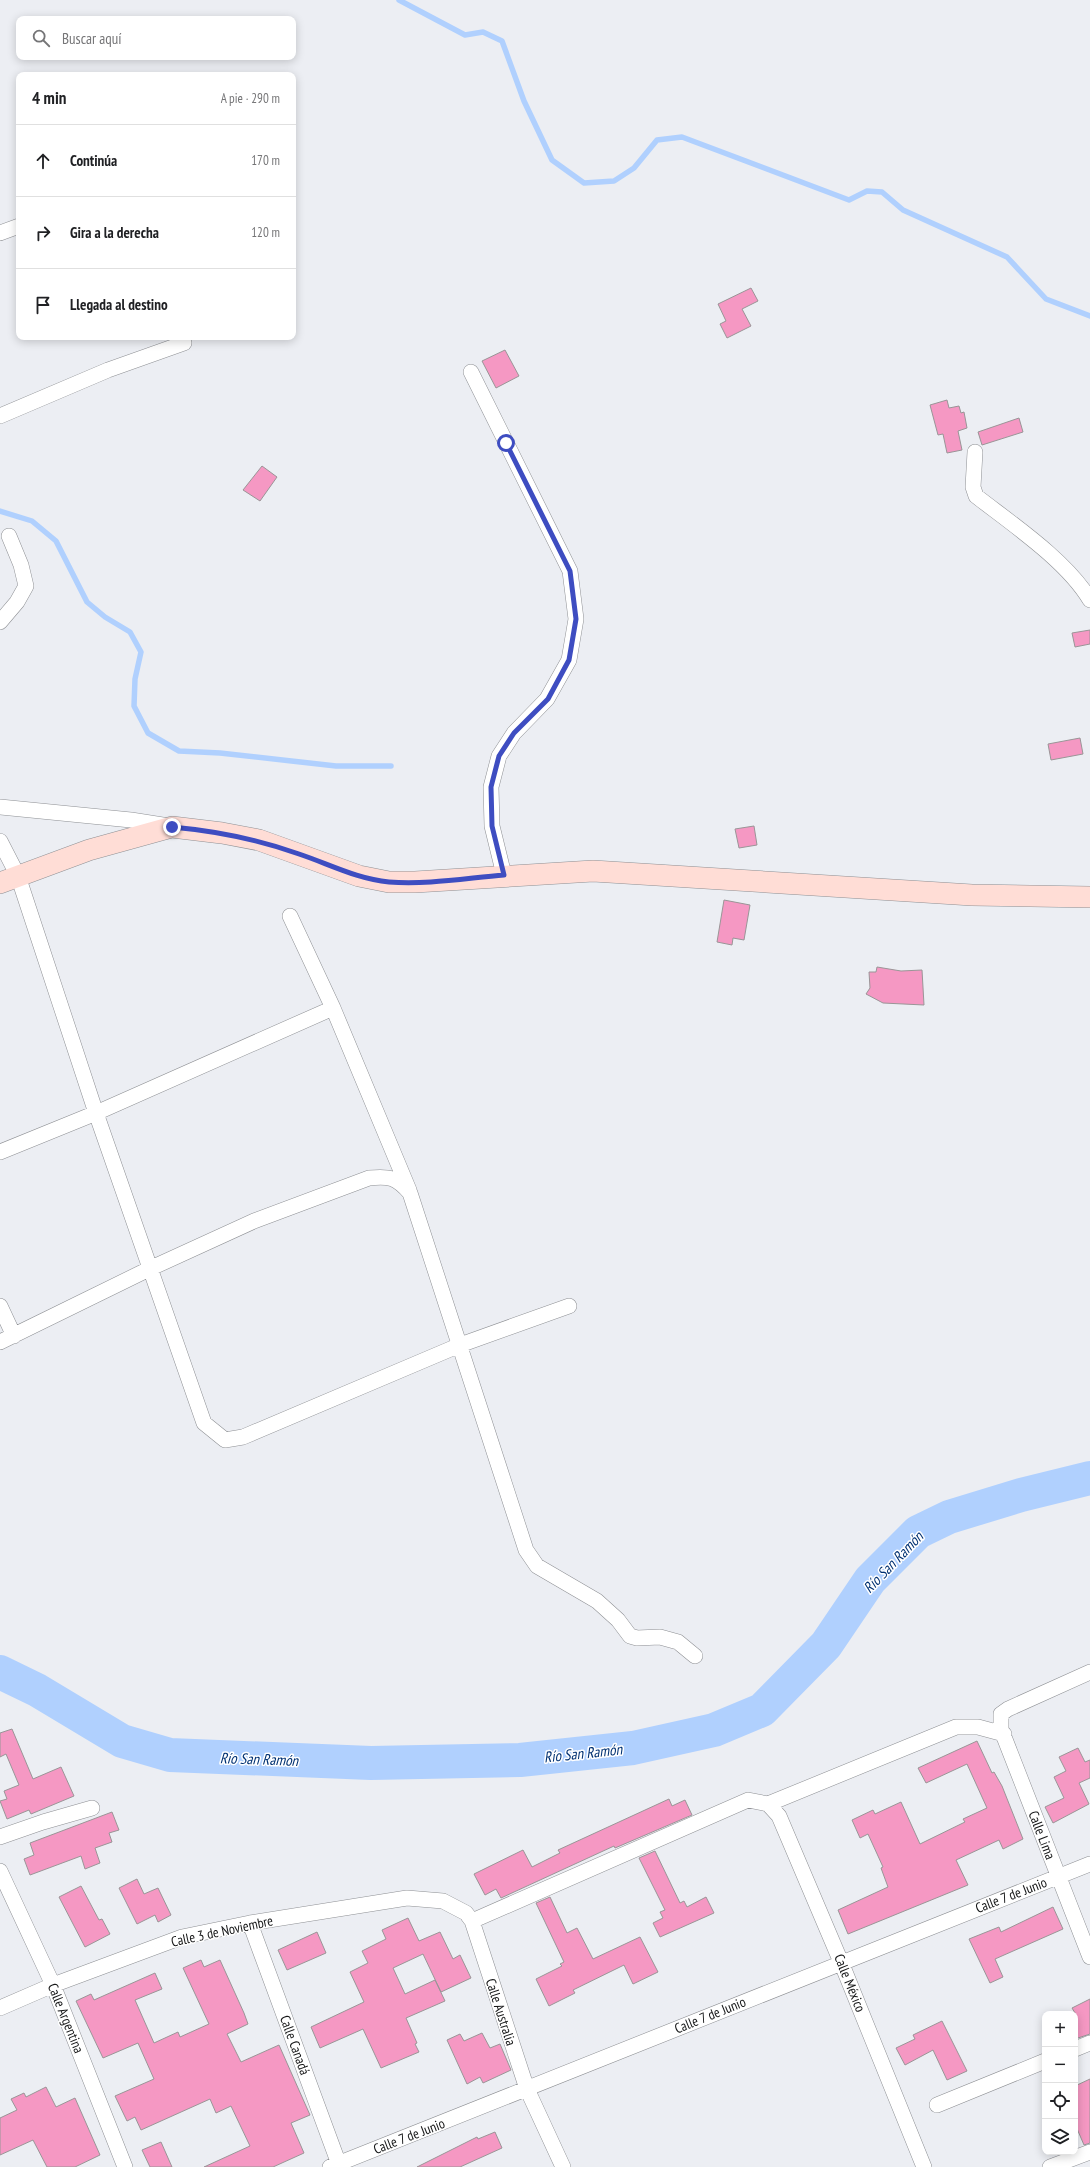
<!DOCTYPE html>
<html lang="es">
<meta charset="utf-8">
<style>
:root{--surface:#fff;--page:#f2f2f2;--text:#202124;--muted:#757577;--line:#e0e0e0}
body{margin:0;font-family:"PT Sans Narrow",sans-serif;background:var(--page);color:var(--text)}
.controls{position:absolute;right:12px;bottom:12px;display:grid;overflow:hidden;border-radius:8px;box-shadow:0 2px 10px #0003}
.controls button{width:36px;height:36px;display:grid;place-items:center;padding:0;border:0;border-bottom:1px solid var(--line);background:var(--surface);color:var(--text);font:20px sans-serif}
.stop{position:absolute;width:12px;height:12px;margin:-9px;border:3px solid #3e4dc1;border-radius:50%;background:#fff}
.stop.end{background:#3e4dc1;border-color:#fff;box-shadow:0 1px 4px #0008}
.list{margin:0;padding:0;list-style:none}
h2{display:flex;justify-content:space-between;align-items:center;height:52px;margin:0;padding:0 16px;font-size:17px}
h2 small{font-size:13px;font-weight:400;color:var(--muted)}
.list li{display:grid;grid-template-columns:26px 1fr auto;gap:12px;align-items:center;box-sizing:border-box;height:72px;padding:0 16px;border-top:1px solid var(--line)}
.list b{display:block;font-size:15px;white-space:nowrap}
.list em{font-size:13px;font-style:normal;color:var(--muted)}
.icon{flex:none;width:22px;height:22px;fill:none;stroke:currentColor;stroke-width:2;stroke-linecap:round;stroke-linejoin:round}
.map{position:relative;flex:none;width:1090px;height:2167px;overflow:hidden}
.search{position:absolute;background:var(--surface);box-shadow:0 2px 10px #0003;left:16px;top:16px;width:280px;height:44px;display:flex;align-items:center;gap:10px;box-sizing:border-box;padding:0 14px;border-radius:8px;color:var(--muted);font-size:15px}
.panel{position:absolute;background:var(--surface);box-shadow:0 2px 10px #0003;left:16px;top:72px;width:280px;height:268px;border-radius:8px}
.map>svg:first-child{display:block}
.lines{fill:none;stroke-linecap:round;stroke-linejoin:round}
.stream{stroke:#b0d0fe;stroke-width:5.5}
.river{stroke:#b0d0fe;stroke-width:34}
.building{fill:#f598c3;stroke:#9a9597}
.street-casing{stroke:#8e9094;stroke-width:16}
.secondary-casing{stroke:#8e9094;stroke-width:22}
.street{stroke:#fff;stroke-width:15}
.secondary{stroke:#ffddd6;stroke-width:21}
.route{stroke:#3e4dc1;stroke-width:5}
.labels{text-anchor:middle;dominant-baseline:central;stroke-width:3;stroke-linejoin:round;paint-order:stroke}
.street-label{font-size:14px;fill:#161718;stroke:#fff}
.water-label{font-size:15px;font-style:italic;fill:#003172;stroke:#fff}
</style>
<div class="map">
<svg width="1090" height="2167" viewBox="0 0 1090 2167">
<rect width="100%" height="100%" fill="#eceef3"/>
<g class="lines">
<path class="stream" d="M399,0L465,35L483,32L502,41L524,101L552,160L584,183L614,181L634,168L657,140L682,137L849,200L867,191L882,192L903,210L1007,257L1046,299L1090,316
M0,511L32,521L56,541L87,602L105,617L130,632L141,652L135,679L134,706L148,733L179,751L220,753L336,766H391"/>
<path class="river" d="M0,1672L37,1690L122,1741L170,1755L371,1763L520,1760L633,1748L714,1730L762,1710L826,1645L870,1580L918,1532L949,1517L1021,1495L1090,1478"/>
</g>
<path class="building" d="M751,288L758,301L742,309L751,326L727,338L720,324L726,321L718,304Z
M505,350L519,376L496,388L482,361Z
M947,400L949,408L959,406L961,413L964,412L967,428L958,431L962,450L947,453L943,434L938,435L930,405Z
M1019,418L1023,432L982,445L978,432Z
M262,466L277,477L260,501L243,490Z
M1090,630V644L1075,647L1072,633Z
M1080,738L1083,754L1051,760L1048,744Z
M754,826L757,845L739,848L735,829Z
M724,900L750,905L744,940L733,938L732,945L717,942Z
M877,967L901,971L922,970L924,1005L883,1003L866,994L870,988L869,972H876Z
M12,1729L33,1779L61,1767L74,1796L31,1814L29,1810L7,1819L0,1801L7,1799L4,1791L19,1785L6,1754L0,1757V1733Z
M977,1741L992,1773L994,1772L1002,1786L1023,1839L1003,1849L999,1840L956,1860L968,1885L848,1934L838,1910L888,1887L881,1868L883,1867L868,1834L860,1838L852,1820L873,1810L875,1814L901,1802L920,1844L965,1822L963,1819L987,1808L967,1764L926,1783L918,1768Z
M1078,1748L1085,1762L1090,1760V1778L1079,1783L1089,1804L1053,1823L1045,1807L1064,1798L1054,1777L1066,1771L1059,1757Z
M669,1799L672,1806L685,1800L692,1815L615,1848L614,1846L501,1898L496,1889L485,1895L474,1874L523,1850L532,1867L560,1853L558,1850Z
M112,1812L119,1830L109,1833L112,1842L95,1848L100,1863L85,1869L81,1856L30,1875L24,1859L34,1855L30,1843Z
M655,1851L680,1903L684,1901L687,1907L706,1897L714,1913L660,1937L653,1923L663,1918L660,1912L665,1910L639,1858Z
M137,1879L144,1894L158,1888L171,1915L158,1922L155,1915L137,1924L119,1888Z
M81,1886L99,1920L102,1919L110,1934L85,1947L59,1897Z
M550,1897L567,1933L577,1928L593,1959L640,1937L658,1972L633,1984L624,1965L573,1990L575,1993L549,2006L536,1979L562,1966L560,1964L564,1962L536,1903Z
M1053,1907L1063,1929L995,1959L1003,1977L990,1983L969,1939L999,1927L1001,1932Z
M408,1918L419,1941L440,1932L453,1959L460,1955L471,1978L441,1992L423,1954L393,1968L405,1994L435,1980L445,2001L406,2018L417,2043L415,2044L419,2052L381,2068L363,2029L320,2048L311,2027L364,2002L350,1972L368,1963L362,1951L386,1939L382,1930Z
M317,1932L326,1953L287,1970L278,1950Z
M201,1960L204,1967L220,1960L244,2013L248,2024L227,2034L241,2062L279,2045L310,2115L291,2123L304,2153L273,2167H204L250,2146L231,2106L216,2113L210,2099L141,2130L135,2117L127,2121L115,2096L154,2079L138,2043L103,2058L76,2001L91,1994L94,2000L155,1973L162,1989L135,2000L154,2043L178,2032L180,2037L209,2024L183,1968Z
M1090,1999V2034L1075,2039V2013L1072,2008Z
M942,2021L967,2071L947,2080L933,2050L905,2065L896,2048L915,2039L913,2035Z
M482,2033L490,2048L500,2044L511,2070L483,2083L480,2077L467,2084L447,2040L460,2034L464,2041Z
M1090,2079V2143L1084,2145L1075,2124V2086Z
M46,2087L56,2107L75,2098L100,2155L75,2167H47L33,2140L0,2155V2118L17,2110L11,2099L24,2093L26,2097Z
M495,2132L502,2148L460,2167H417L477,2137L478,2139Z
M161,2142L172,2167H150L142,2150Z"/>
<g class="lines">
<defs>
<path id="street" d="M0,233L19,226
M471,372L570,571L576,619L569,660L547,699L514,733L499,756L491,787L492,826L504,875
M0,416L108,370L184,343
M975,452L973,487L976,496C1012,524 1067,561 1090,600
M0,622L17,602L26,586L21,565L9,536
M0,807L131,820L169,826
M0,841L18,876L96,1113L204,1423L225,1440L243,1437L460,1345L569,1306
M290,916L333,1008L409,1190
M0,1152L96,1113L333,1008
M0,1306L14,1336
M0,1342L149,1269L254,1221L369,1178C389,1176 396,1177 410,1193L526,1550L537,1566L597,1601L618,1620L630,1636L637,1638L660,1637L678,1642L695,1656
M1090,1672L1008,1709L1001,1714V1729L1090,1957
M768,1804L779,1816L841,1962L924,2167
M0,1837L43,1822L92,1808
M0,1871L53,1985L125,2167
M472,1921L748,1800L768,1804L956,1727H978L1004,1734
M250,1923L340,2167
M0,2008L53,1985L182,1937L250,1923L407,1898L443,1901L466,1913L472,1921L527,2089L563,2167
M1075,2049L1090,2043
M937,2105L1045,2061
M330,2167L1090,1864
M1050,2167L1090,2152"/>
<path id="secondary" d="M0,883L89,850L172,827L222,833L259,840L359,876L389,882H415L593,871L972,895L1090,897"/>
</defs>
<use href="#street" class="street-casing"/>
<use href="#secondary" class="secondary-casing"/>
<use href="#street" class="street"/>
<use href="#secondary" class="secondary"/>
</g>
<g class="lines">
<path class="route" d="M172,827C216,831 257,839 299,854C329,864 357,879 389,882C427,885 467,878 504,875L492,826L491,787L499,756L514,733L548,699L569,660L576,619L570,571L506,443"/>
</g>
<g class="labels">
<g class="street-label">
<text transform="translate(1042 1835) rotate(69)">Calle Lima</text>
<text transform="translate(1011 1895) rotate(-21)">Calle 7 de Junio</text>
<text transform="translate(222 1931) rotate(-12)">Calle 3 de Noviembre</text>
<text transform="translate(850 1983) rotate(68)">Calle México</text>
<text transform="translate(501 2012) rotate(72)">Calle Australia</text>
<text transform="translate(710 2015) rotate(-22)">Calle 7 de Junio</text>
<text transform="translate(66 2018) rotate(68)">Calle Argentina</text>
<text transform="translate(295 2045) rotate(70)">Calle Canadá</text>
<text transform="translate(409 2136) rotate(-21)">Calle 7 de Junio</text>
</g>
<g class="water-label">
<text transform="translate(893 1562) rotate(-46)">Río San Ramón</text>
<text transform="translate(583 1753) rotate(-6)">Río San Ramón</text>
<text transform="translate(259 1759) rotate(2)">Río San Ramón</text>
</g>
</g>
</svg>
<div class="controls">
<button>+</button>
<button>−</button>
<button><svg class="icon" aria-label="locate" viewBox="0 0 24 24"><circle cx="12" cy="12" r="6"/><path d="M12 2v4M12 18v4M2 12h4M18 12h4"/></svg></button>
<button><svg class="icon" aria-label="layers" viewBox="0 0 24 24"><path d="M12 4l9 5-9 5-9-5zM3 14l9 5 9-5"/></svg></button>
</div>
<div class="stop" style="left:506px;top:443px"></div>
<div class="stop end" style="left:172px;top:827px"></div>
<div class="search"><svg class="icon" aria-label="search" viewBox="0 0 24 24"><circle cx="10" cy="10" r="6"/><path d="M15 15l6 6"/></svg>Buscar aquí</div>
<section class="panel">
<h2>4 min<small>A pie · 290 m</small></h2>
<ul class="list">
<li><svg class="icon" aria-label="ahead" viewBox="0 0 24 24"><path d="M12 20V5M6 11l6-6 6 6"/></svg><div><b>Continúa</b></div><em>170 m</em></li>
<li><svg class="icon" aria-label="right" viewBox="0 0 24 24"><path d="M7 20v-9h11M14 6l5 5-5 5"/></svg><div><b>Gira a la derecha</b></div><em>120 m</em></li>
<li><svg class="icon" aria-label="arrive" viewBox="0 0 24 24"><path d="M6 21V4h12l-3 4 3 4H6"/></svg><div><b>Llegada al destino</b></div></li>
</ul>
</section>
</div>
